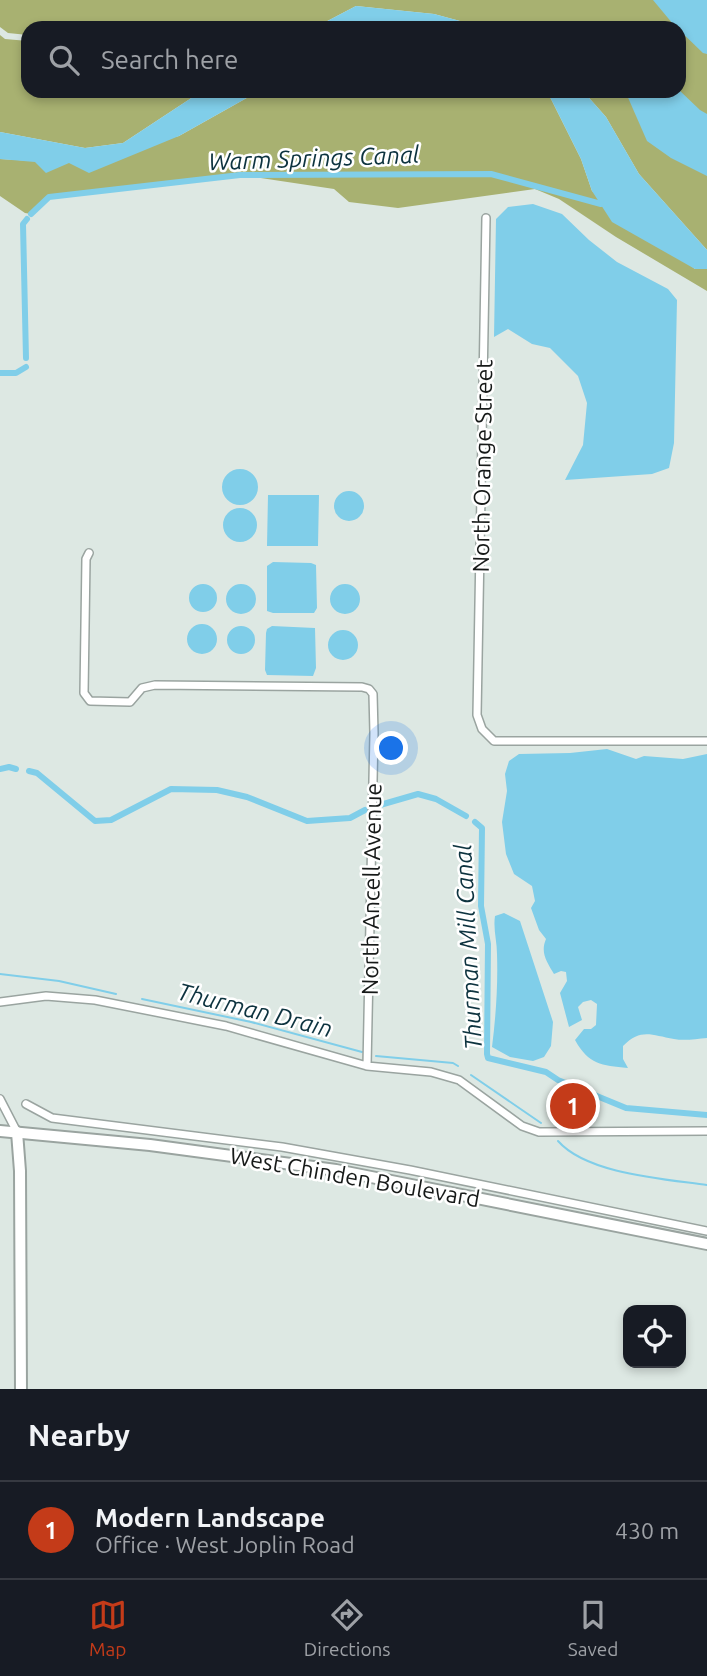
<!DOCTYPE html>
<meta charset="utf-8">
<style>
:root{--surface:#171b24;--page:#242831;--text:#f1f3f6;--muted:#9ea1a6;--line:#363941;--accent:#c43b19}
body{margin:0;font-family:Ubuntu,sans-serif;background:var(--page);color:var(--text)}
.controls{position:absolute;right:21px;bottom:21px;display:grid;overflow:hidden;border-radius:14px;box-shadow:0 4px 10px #0003}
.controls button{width:63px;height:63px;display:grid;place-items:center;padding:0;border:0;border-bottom:2px solid var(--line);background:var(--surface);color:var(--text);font:35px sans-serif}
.you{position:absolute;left:392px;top:749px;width:24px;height:24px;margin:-18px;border:5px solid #fff;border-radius:50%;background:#1a73e8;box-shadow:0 0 0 10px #1a73e833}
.badge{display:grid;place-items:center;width:46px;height:46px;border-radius:50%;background:var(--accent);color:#fff;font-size:23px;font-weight:700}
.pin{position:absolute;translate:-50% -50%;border:4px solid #fff;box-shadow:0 2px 7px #0006}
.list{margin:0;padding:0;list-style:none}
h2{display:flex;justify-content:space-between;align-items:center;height:91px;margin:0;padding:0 28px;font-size:30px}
h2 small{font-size:23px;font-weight:400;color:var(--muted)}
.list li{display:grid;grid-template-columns:46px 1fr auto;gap:21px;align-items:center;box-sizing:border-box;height:98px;padding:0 28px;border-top:2px solid var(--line)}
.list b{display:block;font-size:26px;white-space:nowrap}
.list p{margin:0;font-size:23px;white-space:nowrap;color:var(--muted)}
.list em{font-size:23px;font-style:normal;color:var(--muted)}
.icon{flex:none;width:38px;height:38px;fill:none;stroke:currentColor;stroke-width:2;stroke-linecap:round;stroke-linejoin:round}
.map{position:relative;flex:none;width:707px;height:1389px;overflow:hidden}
.search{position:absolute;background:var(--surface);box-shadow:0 4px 10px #0003;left:21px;right:21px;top:21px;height:77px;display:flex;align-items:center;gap:18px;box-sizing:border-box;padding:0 24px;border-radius:21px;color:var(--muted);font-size:26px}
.sheet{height:189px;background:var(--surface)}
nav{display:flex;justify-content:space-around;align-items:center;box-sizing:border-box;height:98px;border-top:2px solid var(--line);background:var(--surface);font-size:19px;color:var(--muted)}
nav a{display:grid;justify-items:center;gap:4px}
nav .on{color:var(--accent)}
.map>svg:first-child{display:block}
.forest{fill:#a8b171}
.water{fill:#80cee9}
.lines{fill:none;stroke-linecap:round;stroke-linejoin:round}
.stream{stroke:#80cee9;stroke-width:2}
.canal{stroke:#80cee9;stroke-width:6}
.street-casing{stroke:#9aa4a0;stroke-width:10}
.secondary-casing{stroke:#9aa4a0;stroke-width:14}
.primary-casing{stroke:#9aa4a0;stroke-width:14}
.street{stroke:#fff;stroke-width:7}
.secondary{stroke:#fff;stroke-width:10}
.primary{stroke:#fff;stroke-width:10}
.labels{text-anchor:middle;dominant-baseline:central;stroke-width:5;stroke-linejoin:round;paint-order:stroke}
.street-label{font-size:23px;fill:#161918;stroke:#fff}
.water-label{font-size:24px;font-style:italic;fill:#0d333f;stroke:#fff}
</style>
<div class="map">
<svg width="707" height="1389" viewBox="0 0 707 1389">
<rect width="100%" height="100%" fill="#dde8e3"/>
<path class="forest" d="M0,0H707V250L639,174L606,117L583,91H679V28H486L434,14L356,6L314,28H28V35L8,33L0,27Z
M0,35L5,39L28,41V91H202L123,143L85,148L0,132Z
M259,91H547L581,159L592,191L695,269H707V291L616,237L559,199L535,189L398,208L349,202L334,189L240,175L49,197L31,214L25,213L0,196V159L69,163L179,136Z"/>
<path class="water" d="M653,0H707V54L703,53L673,24Z
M356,6L434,14L486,28H314Z
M679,90L700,110L707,114V176L671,158L647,141L626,93Z
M202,91H259L179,136L89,173L69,163L46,173L35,162L0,159V132L85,148L123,143Z
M547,91H583L606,117L639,174L707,250V269H695L612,222L592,191L581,159Z
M533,204L562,214L589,240L617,262L668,289L677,300L674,443L669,468L652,474L565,480L583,445L587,403L578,376L550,348L532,344L508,329L494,337L496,219L508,207Z
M222 487a18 18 0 1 1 36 0a18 18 0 1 1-36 0Z
M334 506a15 15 0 1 1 30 0a15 15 0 1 1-30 0Z
M268,495H319L318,546H267Z
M223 525a17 17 0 1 1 34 0a17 17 0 1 1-34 0Z
M273,562L311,563L316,565L317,608L314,613H273L267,611V566Z
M189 598a14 14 0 1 1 28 0a14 14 0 1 1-28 0Z
M330 599a15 15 0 1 1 30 0a15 15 0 1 1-30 0Z
M226 599a15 15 0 1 1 30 0a15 15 0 1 1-30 0Z
M187 639a15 15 0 1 1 30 0a15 15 0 1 1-30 0Z
M227 640a14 14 0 1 1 28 0a14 14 0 1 1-28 0Z
M272,626L315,628L316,668L313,676L267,675L265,670L266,633L267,629Z
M328 645a15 15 0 1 1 30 0a15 15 0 1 1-30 0Z
M607,749L636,759L644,756L683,759L707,754V1038C696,1039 684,1041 674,1039C651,1035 641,1028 623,1046V1059L628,1068C601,1065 589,1065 575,1040L584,1029H591L596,1025L597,1004L591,1000L583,1002L578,1007L582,1020L569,1027L560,993L567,981L566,972L561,971L554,974C547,962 540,953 546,939L539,930L531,908L535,901L532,886L514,874L506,854L502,822L507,791L505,774L509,761L519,754L570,753Z
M504,913L520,921L553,1022L551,1046L544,1057L533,1061L510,1057L492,1047C496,1015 498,985 497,954C497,941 493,929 495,916Z"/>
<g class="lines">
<path class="stream" d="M0,974L59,981L116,994
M142,999L251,1022L362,1052
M376,1056L453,1063L458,1066
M471,1075L541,1123
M558,1141C587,1174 664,1179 707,1185"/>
<path class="canal" d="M31,214L49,197L240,175L491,174L601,204
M26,358L23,224L27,219
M0,373H16L26,367
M0,769L9,767L16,769
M29,771L37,773L95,821L111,820L171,789L217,790L247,797L307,821L350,818L365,810
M380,805L418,794L436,799L466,816
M475,822L482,828L481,906L488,944L487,1054L488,1058L546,1072L558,1080L626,1108L707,1115"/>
<defs>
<path id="street" d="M486,218L477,715L482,729L494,741H707
M89,553L86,559L84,693L90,701L130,702L142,688L155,685L362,687L369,689L373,694L374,733L367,1066
M0,1002L46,996L95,1000L226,1026L367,1066L431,1072L459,1080L522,1126L539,1132L707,1131
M0,1099L17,1132
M26,1104L52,1118L282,1147L410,1170L707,1231"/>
<path id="secondary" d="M17,1132L20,1171L21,1389"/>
<path id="primary" d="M0,1131L150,1145L336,1170L707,1244"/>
</defs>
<use href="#street" class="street-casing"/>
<use href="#secondary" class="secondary-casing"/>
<use href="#primary" class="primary-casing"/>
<use href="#street" class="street"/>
<use href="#secondary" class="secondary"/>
<use href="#primary" class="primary"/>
</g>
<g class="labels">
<g class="street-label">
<text transform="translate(482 466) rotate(-89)">North Orange Street</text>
<text transform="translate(371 889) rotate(-89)">North Ancell Avenue</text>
<text transform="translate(355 1177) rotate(10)">West Chinden Boulevard</text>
</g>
<g class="water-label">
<text transform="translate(314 158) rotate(-2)">Warm Springs Canal</text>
<text transform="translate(468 947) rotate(-93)">Thurman Mill Canal</text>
<text transform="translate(255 1010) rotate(14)">Thurman Drain</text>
</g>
</g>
</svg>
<div class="controls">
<button><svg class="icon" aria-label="locate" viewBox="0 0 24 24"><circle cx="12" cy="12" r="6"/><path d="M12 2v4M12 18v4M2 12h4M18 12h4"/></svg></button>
</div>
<div class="you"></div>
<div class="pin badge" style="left:573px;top:1106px">1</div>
<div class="search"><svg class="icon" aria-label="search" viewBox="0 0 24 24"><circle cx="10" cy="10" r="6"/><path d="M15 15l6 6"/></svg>Search here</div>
</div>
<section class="sheet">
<h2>Nearby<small></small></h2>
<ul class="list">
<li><span class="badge">1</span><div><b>Modern Landscape</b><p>Office · West Joplin Road</p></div><em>430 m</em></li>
</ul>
</section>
<nav>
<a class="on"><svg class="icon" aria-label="map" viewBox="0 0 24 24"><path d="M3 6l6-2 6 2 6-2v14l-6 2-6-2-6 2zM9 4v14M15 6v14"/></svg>Map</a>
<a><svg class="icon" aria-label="directions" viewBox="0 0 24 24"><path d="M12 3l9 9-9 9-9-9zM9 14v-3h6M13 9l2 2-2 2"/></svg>Directions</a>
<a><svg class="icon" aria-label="saved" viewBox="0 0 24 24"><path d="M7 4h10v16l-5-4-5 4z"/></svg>Saved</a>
</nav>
